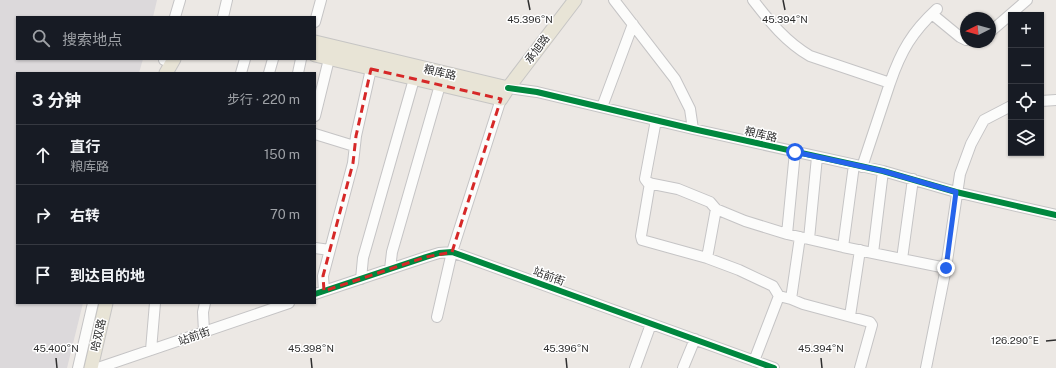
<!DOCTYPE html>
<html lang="zh">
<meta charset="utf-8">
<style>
:root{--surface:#171b24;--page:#20242c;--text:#f1f3f6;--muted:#9ea1a6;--line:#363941}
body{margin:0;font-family:"Public Sans","Noto Sans SC",sans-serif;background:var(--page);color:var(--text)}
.controls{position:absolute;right:12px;top:12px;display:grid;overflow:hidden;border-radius:0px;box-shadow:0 1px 3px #0004}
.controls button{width:36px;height:36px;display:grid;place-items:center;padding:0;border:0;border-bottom:1px solid var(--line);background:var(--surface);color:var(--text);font:20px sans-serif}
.compass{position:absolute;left:960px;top:12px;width:36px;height:36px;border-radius:50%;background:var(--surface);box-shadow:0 1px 3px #0004;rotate:264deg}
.stop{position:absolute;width:12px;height:12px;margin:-9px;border:3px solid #2563eb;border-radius:50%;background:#fff}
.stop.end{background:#2563eb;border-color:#fff;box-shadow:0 1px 4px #0008}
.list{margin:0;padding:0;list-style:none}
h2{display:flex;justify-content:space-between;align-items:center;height:52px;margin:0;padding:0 16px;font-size:17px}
h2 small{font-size:13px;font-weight:400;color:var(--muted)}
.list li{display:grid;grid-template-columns:26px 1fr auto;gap:12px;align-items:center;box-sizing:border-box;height:60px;padding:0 16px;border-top:1px solid var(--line)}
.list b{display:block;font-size:15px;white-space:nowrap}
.list p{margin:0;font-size:13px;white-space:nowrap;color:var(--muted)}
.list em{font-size:13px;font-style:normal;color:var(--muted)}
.icon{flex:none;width:22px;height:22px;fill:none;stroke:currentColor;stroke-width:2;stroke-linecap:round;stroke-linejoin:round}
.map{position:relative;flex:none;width:1056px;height:368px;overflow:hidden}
.search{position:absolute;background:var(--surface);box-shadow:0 1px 3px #0004;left:16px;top:16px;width:300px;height:44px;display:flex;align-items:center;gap:10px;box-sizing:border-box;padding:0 14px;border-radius:0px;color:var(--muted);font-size:15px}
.panel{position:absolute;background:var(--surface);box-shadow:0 1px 3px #0004;left:16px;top:72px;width:300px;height:232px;border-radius:0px}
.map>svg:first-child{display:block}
.industrial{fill:#dcd9db}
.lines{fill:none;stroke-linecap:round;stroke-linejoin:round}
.minor-casing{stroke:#c5c4c5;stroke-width:12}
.major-casing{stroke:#c6c5c4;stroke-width:15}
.minor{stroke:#fcfcfb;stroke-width:10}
.major{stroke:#e8e4d6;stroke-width:13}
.cycleway-casing{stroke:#fff;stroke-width:8}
.cycleway{stroke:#00873e;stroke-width:6}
.route{stroke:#2563eb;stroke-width:5}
.marked{fill:none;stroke:#d62828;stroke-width:3;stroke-dasharray:8 5;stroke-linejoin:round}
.ticks{fill:none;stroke:#2e2e2e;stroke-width:1.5}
.labels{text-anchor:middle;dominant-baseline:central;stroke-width:3;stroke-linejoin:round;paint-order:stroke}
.street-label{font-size:11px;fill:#2e2e2e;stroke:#fff}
.ticks-label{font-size:10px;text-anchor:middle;fill:#2e2e2e;stroke:#fff;stroke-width:3;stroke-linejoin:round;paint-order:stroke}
</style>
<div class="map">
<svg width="1056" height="368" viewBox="0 0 1056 368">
<rect width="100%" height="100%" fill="#ece8e4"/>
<path class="industrial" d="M0,0H157L153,17H17V59H143L139,73H17V303H83L67,368H0Z"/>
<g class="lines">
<defs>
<path id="minor" d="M614,0L675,79L690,109L693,129
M753,0C770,22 786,42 810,56L890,83L862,167
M932,14L960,37L966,40
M175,17L180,0
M223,17L227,0
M315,22L321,0
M990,32L1027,0
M164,60V59
M241,73L245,59
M269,73L273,59
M298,73L301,59
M890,83C901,51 912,32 937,9
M508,88L537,92L693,129L883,171L956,192L1056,215
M1041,101L1056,100
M602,107L633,24
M315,116L329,59
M656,120L645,179L648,183L678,189L710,202L716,209L745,221L787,234L843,247L946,268
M315,134L354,146
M650,183L641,236L642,240L707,258L716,209
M787,234L795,152
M809,239L817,157
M843,247L854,165
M315,248L330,250
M873,253L883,171
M707,258L739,270L773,286L779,296
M902,259L913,179
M390,269L392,252L440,85
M361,279L363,258L414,79
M324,291L323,276L353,163L356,136L371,69
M315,294L426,257L439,253L452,252L774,368
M791,299L800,237
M850,316L860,250
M437,317L452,252L501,99
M204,332L203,312L205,303
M151,350L155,303
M754,361L779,296L791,299L803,304L870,322L872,325L860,368
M78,368L93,303
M98,368L289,303
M635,368L651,324
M683,368L695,339
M926,368L946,268L960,174L971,144L984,120L1011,106"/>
<path id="major" d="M315,42L508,88
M315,55L501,99L508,88L575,0
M166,73L174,59
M91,368L106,303"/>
</defs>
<use href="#minor" class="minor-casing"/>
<use href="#major" class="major-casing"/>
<use href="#minor" class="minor"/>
<use href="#major" class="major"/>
<defs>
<path id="cycleway" d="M508,88L537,92L693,129L883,171L956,192L1056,215
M315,294L426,257L439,253L452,252L774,368"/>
</defs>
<use href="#cycleway" class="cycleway-casing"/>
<use href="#cycleway" class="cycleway"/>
</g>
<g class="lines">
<path class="route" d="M795,152L883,171L956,192L946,268"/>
</g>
<path class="marked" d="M371,69L501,99L452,252L426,257L324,291L323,276L353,163L356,136Z"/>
<path class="ticks" d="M528,0L530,10M783,0L785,10M1046,341L1056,340M56,358L57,368M311,358L312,368M566,358L567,368M821,358L822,368"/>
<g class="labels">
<g class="street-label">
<text transform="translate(537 49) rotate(-53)">承旭路</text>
<text transform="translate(440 72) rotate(13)">粮库路</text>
<text transform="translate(761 134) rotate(13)">粮库路</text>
<text transform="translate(549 276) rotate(20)">站前街</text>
<text transform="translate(98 335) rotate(-77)">哈双路</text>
<text transform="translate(194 336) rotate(-19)">站前街</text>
</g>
</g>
<g class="ticks-label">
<text x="530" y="23">45.396°N</text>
<text x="785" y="23">45.394°N</text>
<text x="1015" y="344">126.290°E</text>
<text x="56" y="352">45.400°N</text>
<text x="311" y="352">45.398°N</text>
<text x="566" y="352">45.396°N</text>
<text x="821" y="352">45.394°N</text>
</g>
</svg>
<div class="controls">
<button>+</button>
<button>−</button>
<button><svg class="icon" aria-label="locate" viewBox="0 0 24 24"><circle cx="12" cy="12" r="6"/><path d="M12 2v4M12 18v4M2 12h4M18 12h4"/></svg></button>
<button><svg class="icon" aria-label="layers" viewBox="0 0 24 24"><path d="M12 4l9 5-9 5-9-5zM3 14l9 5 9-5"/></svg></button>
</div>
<svg class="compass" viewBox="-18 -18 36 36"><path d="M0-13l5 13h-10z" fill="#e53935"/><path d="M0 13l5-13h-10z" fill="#9ea1a6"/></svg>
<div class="stop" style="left:795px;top:152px"></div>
<div class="stop end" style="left:946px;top:268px"></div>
<div class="search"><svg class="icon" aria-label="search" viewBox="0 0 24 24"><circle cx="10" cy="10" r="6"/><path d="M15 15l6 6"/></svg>搜索地点</div>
<section class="panel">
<h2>3 分钟<small>步行 · 220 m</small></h2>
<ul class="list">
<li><svg class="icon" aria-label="ahead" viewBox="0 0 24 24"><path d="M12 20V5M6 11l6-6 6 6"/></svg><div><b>直行</b><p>粮库路</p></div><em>150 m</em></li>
<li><svg class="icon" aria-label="right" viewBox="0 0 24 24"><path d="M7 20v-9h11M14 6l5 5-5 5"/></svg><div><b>右转</b></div><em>70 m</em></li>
<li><svg class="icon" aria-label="arrive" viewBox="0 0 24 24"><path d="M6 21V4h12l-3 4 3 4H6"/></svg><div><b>到达目的地</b></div></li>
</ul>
</section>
</div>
